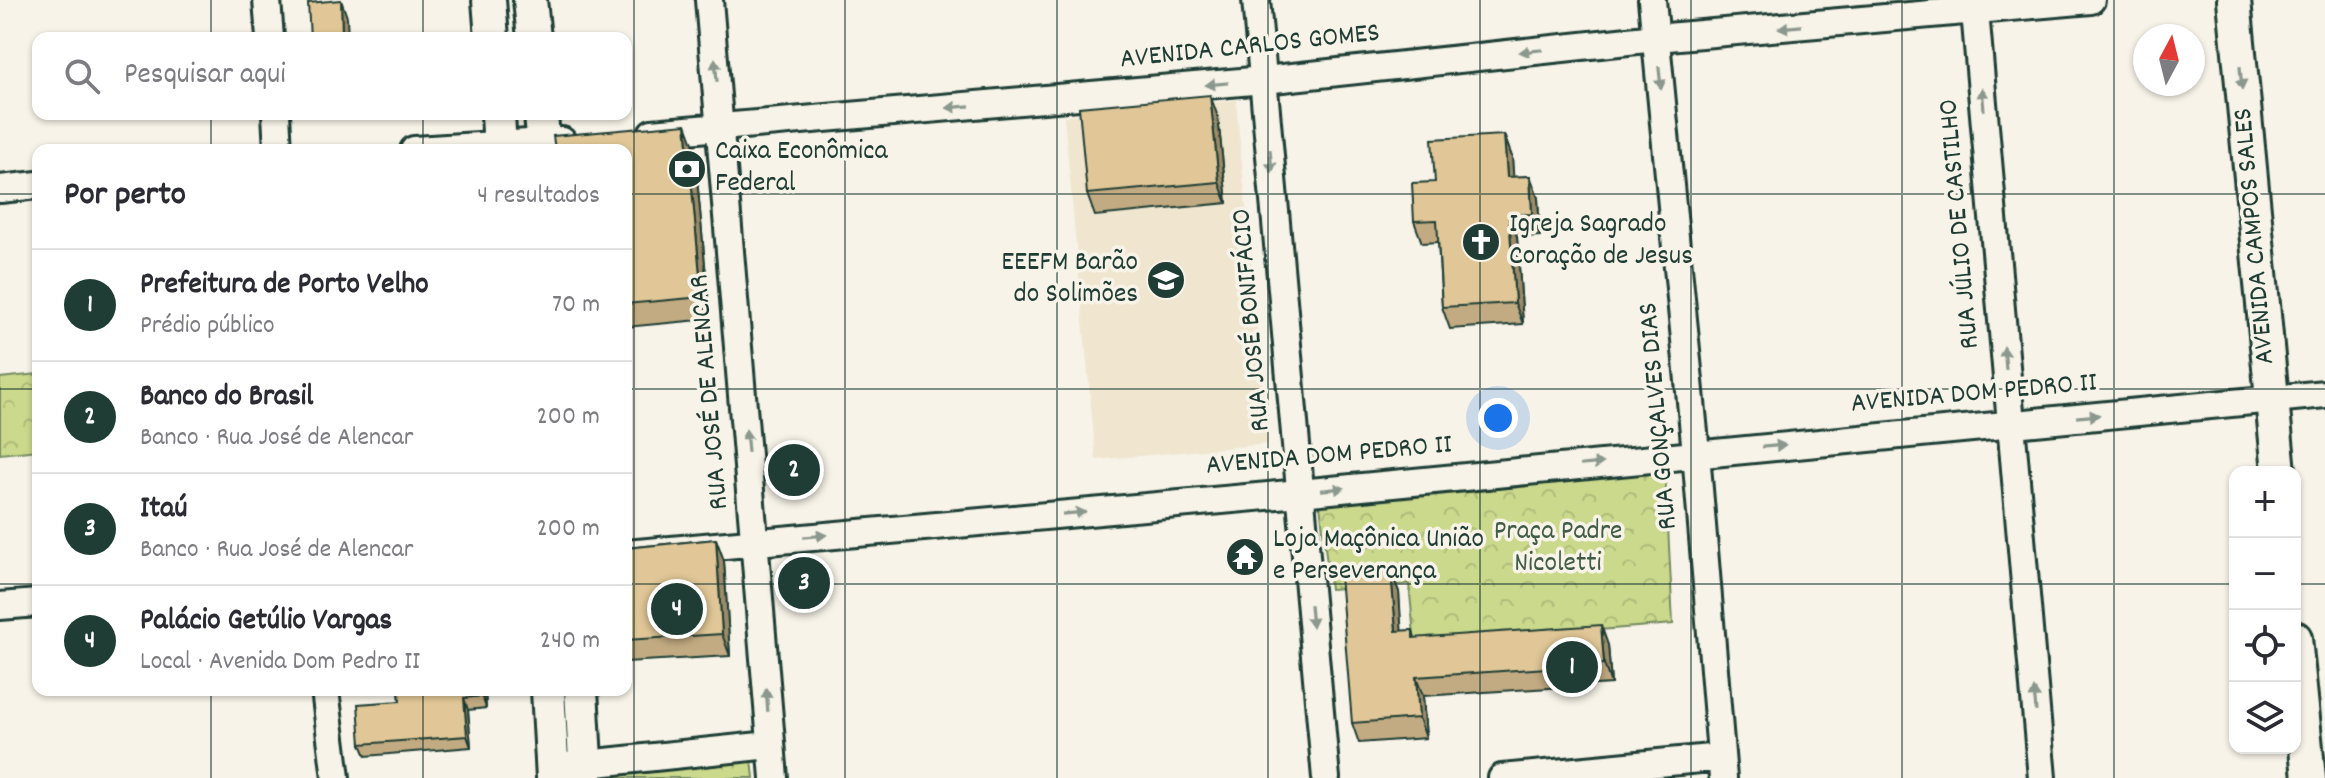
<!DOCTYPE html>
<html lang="pt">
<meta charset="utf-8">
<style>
:root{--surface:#fff;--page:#f7f7f7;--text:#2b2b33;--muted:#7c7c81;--line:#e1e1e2;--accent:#1f3d34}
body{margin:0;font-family:Dekko,sans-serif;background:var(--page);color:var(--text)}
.controls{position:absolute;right:24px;bottom:24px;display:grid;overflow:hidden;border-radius:16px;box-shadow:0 2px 6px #0004}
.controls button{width:72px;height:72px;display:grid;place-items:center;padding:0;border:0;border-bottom:2px solid var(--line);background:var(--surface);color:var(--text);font:40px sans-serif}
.compass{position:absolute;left:2133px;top:24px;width:72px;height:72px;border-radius:50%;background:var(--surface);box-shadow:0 2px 6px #0004;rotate:7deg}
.you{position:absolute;left:1498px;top:418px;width:28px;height:28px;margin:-20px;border:6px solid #fff;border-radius:50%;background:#1a73e8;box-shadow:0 0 0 12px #1a73e833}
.badge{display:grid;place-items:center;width:52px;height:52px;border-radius:50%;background:var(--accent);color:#fff;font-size:26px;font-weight:700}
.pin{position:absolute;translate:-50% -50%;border:4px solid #fff;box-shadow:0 2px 8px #0006}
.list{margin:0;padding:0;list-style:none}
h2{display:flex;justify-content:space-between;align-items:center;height:104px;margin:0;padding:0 32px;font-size:34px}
h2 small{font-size:26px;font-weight:400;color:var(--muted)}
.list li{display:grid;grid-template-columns:52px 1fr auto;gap:24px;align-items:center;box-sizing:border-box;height:112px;padding:0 32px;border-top:2px solid var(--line)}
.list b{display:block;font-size:30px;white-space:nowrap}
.list p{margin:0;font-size:26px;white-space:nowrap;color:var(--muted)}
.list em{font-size:26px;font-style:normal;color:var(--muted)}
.icon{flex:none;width:44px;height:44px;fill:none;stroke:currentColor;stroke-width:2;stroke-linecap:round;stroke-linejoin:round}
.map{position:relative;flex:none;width:2325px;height:778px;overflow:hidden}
.search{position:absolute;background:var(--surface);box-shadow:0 2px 6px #0004;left:32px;top:32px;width:600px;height:88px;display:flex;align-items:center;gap:20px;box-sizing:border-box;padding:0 28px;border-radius:16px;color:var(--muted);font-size:30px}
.panel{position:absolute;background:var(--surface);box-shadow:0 2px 6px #0004;left:32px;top:144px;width:600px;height:552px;border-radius:16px}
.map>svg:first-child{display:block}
.built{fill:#f0e6d0}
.forest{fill:url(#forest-crowns);stroke:#758b60;stroke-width:2}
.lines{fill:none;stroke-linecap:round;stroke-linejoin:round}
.minor-casing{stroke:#1f3d34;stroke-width:32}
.tertiary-casing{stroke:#1f3d34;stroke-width:38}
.minor{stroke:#f7f3e8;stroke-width:26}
.tertiary{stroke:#f7f3e8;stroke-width:32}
.wall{fill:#c2ab82;stroke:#1f3d34;stroke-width:2}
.shaded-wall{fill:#9e8b6a;stroke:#1f3d34;stroke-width:2}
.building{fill:#e1c797;stroke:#1f3d34;stroke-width:2}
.oneway{fill:#8b988e}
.grid{fill:none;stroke:#1f3d34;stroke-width:2;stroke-opacity:0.55}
.labels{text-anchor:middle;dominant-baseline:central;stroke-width:7;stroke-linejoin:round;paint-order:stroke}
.street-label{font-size:28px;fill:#1f3d34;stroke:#f7f3e8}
.poi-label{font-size:28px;fill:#1f3d34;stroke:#f7f3e8;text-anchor:start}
.park-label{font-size:28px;fill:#415c46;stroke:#f7f3e8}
</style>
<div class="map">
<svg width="2325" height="778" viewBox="0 0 2325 778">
<defs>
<pattern id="forest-crowns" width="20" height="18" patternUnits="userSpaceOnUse" patternTransform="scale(2)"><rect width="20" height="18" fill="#cbd98c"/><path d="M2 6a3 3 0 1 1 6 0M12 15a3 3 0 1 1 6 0" fill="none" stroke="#aebb79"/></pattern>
</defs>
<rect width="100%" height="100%" fill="#f7f3e8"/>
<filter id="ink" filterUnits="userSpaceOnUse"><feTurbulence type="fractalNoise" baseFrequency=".0125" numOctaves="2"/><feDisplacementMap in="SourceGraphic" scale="16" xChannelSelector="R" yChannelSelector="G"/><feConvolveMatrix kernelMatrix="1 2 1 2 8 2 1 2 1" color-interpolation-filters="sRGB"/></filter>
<g filter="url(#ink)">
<path class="built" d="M1236,100L1268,444L1096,460L1064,116Z"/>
<path class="forest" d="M38,374V450L0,454V378Z
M1665,469L1673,624L1415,645L1409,584L1330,589L1319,496Z
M750,741L754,778H595L592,755Z"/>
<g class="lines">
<defs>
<path id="minor" d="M267,0L270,38
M709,0L774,778
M1256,0L1326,778
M1652,0L1696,453L1723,778
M1974,0L2042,778
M276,114L278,150
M652,133L1264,80L1656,38L2091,0
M414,150L562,141
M0,189L38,185
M626,554L1300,493L2325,394
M0,606L38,603
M325,690L336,778
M567,766L770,745
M1502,778L1721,757"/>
<path id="tertiary" d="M489,0L492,38
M530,0L534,38
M2234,0L2279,472
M498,114L500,150
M541,114L544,150
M2295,638L2309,778
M548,690L553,778
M581,690L586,778"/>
</defs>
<use href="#minor" class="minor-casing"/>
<use href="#tertiary" class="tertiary-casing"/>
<use href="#minor" class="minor"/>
<use href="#tertiary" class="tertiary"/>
</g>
<path class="wall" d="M1218,117L1227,203L1095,216L1087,194Z
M1504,135L1512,157L1513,177L1530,176L1538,198L1540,236L1517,237L1523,324L1450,329L1442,307L1438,242L1422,243L1414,221L1435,182Z
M694,146L710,319L626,327V150Z
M716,539L724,561L730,656L626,662V548Z
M1391,572L1399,592L1401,631L1413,630L1415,638L1608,645L1611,684L1423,696L1426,738L1359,743L1352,723Z
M399,690H485L486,708L468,710L471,747L366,756L361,744L400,701Z"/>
<path class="shaded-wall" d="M341,0L347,17L348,38H343L342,35Z
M1210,95L1218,117L1227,203L1219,182Z
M686,124L694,146L710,319L702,297Z
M1504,135L1512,157L1515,199L1507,177Z
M1530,176L1538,198L1540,236L1532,214Z
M1509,215L1517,237L1523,324L1515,303Z
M716,539L724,561L730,656L722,634Z
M1391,572L1399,592L1403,651L1396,631Z
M1601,625L1608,645L1611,684L1604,664Z
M1416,677L1423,696L1426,738L1419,718Z
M481,690H485L486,708L482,696Z
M464,698L468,710L471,747L467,736Z"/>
<path class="building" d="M341,0L342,35L346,38H310L308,3Z
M1210,95L1219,182L1087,194L1079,107Z
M686,124L702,297L626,304V150H555L553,136Z
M1504,135L1507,177L1530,176L1532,214L1509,215L1515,303L1442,307L1437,220L1414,221L1412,183L1435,182L1432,139Z
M716,539L722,634L626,640V548Z
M1391,572L1396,631L1413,630V638L1601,625L1604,664L1416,677L1419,718L1352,723L1340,576Z
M399,690H481L482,696L464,698L467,736L361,744L358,704L400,701Z"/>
<defs><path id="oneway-solid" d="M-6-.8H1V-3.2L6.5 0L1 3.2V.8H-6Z" transform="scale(2)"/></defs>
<g class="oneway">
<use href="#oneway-solid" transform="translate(1790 27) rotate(175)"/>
<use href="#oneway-solid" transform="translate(1531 51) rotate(174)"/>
<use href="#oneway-solid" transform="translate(716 70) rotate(-95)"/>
<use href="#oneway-solid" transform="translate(1660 78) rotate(84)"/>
<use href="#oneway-solid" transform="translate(2241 78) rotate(85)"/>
<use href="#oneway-solid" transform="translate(1217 84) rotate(175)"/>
<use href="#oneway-solid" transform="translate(1983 99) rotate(-95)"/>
<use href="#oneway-solid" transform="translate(958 107) rotate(175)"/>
<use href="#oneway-solid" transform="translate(1271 161) rotate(85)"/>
<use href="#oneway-solid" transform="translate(2005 358) rotate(-95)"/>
<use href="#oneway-solid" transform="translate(2088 416) rotate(-5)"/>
<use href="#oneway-solid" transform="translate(747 441) rotate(-95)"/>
<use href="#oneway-solid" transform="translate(1774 446) rotate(-5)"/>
<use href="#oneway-solid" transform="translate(1592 464) rotate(-6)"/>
<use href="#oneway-solid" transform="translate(1333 489) rotate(-6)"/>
<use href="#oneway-solid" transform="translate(1074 513) rotate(-5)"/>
<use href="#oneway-solid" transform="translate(815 536) rotate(-5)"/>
<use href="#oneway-solid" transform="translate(1311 616) rotate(85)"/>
<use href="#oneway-solid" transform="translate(767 700) rotate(-94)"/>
<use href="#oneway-solid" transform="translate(2035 700) rotate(-95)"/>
</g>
</g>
<path class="grid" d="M211,0V38M423,0V38M634,0V778M845,0V778M1057,0V778M1268,0V778M1480,0V778M1691,0V778M1902,0V778M2114,0V778M211,114V150M423,114V150M0,194H38M626,194H2325M0,389H38M626,389H2325M0,584H38M626,584H2235M2295,584H2325M211,690V778M423,690V778"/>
<defs>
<symbol id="bank-disc" viewBox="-11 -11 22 22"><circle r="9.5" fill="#1f3d34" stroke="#f7f3e8"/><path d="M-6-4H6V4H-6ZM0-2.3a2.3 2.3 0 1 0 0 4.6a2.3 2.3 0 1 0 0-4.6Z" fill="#fff"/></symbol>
<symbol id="church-disc" viewBox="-11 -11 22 22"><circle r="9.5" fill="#1f3d34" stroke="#f7f3e8"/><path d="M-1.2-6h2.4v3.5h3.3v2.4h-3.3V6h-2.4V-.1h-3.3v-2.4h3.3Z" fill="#fff"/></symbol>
<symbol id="school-disc" viewBox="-11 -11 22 22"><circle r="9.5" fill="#1f3d34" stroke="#f7f3e8"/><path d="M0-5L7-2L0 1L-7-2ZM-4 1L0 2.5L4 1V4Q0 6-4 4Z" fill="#fff"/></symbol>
<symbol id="temple-disc" viewBox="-11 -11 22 22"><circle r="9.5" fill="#1f3d34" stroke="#f7f3e8"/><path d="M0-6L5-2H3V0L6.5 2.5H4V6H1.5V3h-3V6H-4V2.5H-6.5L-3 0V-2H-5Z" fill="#fff"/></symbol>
</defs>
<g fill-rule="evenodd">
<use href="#bank-disc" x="665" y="147" width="44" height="44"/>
<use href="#church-disc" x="1459" y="220" width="44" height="44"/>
<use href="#school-disc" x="1144" y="258" width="44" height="44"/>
<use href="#temple-disc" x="1223" y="535" width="44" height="44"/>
</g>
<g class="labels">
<g class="street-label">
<text transform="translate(1250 48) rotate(-6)">AVENIDA CARLOS GOMES</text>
<text transform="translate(1961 224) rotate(-95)">RUA JÚLIO DE CASTILHO</text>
<text transform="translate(2256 236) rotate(-95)">AVENIDA CAMPOS SALES</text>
<text transform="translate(1253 320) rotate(-95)">RUA JOSÉ BONIFÁCIO</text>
<text transform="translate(711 392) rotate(-95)">RUA JOSÉ DE ALENCAR</text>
<text transform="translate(1974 395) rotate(-5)">AVENIDA DOM PEDRO II</text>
<text transform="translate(1660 416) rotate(-95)">RUA GONÇALVES DIAS</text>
<text transform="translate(1329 457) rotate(-5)">AVENIDA DOM PEDRO II</text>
</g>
<g class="poi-label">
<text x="715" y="153">Caixa Econômica<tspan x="715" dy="32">Federal</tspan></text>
<text x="1509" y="226">Igreja Sagrado<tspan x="1509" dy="32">Coração de Jesus</tspan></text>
<text x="1138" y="264" text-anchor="end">EEEFM Barão<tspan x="1138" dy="32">do Solimões</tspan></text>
<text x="1273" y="541">Loja Maçônica União<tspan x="1273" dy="32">e Perseverança</tspan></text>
</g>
<g class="park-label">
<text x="1558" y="533">Praça Padre<tspan x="1558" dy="32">Nicoletti</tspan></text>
</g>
</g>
</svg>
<div class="controls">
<button>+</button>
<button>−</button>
<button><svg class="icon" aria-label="locate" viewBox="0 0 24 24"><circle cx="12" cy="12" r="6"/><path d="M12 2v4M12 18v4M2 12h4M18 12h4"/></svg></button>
<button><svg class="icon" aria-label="layers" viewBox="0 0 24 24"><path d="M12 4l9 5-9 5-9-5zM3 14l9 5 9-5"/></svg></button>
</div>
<svg class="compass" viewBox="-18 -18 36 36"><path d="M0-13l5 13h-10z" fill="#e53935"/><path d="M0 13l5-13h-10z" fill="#7c7c81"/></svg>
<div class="you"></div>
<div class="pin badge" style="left:1572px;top:667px">1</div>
<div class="pin badge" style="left:794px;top:470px">2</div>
<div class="pin badge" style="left:804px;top:583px">3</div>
<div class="pin badge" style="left:677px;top:609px">4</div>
<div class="search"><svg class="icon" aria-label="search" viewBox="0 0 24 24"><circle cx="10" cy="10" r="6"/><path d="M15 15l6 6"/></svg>Pesquisar aqui</div>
<section class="panel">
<h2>Por perto<small>4 resultados</small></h2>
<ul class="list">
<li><span class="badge">1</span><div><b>Prefeitura de Porto Velho</b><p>Prédio público</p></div><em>70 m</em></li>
<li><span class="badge">2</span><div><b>Banco do Brasil</b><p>Banco · Rua José de Alencar</p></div><em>200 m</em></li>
<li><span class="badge">3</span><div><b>Itaú</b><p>Banco · Rua José de Alencar</p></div><em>200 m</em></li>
<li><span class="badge">4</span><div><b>Palácio Getúlio Vargas</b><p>Local · Avenida Dom Pedro II</p></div><em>240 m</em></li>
</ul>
</section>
</div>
